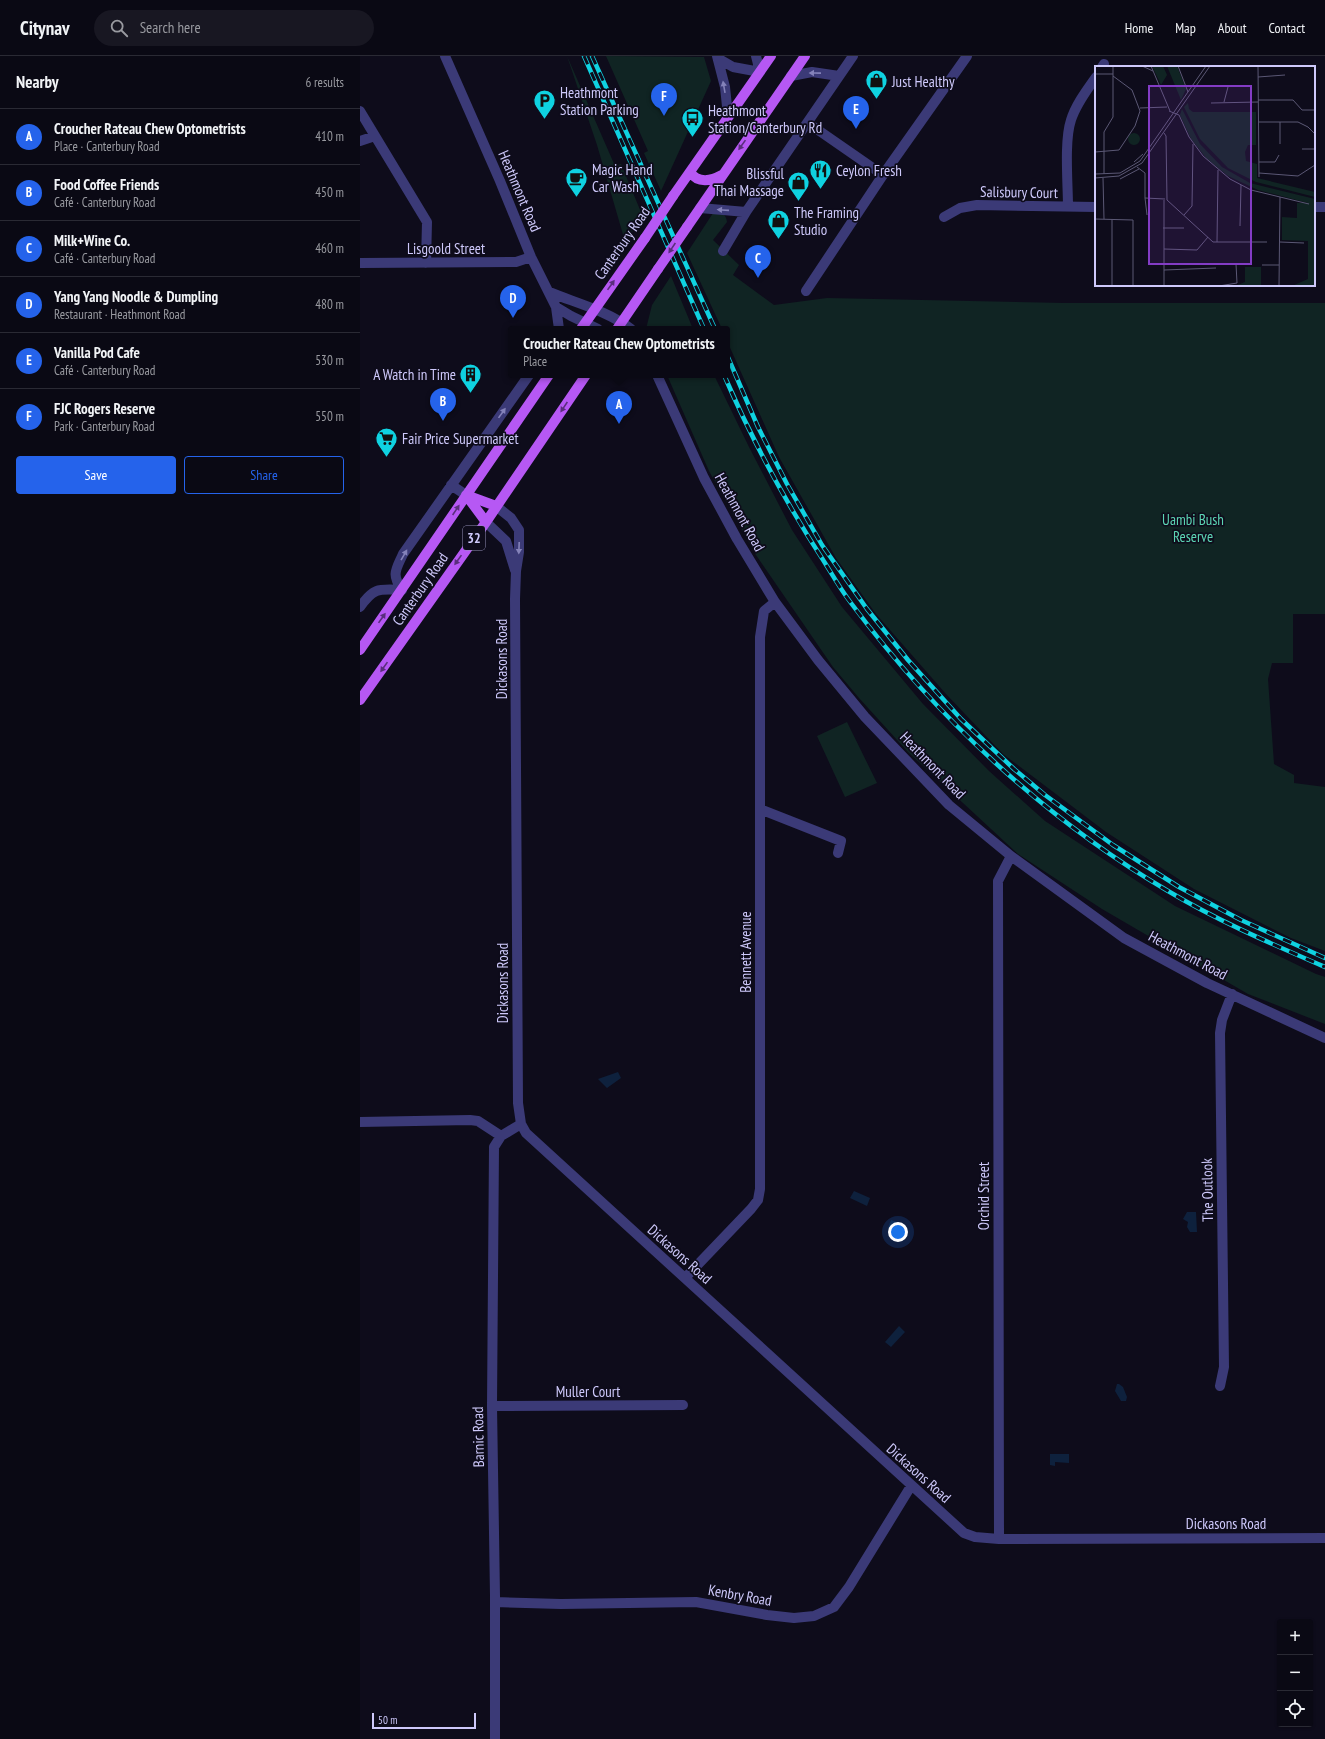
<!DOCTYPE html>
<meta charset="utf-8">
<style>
:root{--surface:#0a0914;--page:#181722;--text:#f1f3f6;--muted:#999aa0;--line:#2a2a34;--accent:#2563eb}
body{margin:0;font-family:"PT Sans Narrow",sans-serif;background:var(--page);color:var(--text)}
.controls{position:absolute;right:12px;bottom:12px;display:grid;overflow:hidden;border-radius:4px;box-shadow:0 1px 3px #0004}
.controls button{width:36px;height:36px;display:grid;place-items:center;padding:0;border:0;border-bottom:1px solid var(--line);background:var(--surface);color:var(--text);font:20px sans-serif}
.scale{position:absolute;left:12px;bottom:10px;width:104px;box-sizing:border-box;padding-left:4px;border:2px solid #cec9fb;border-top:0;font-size:11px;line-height:14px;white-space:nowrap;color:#cec9fb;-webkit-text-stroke:3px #0e0c1b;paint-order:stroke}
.you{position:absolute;left:538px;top:1176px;width:14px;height:14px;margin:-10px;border:3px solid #fff;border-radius:50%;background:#1a73e8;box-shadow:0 0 0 6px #1a73e833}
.badge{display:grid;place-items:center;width:26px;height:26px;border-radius:50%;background:var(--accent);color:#fff;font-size:13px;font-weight:700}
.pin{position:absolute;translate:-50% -33px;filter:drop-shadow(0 1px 2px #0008)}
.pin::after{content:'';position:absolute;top:21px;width:14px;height:12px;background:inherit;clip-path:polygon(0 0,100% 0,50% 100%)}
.popup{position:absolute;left:148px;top:270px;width:222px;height:52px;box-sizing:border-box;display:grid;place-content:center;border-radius:4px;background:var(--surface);filter:drop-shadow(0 1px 3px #0005);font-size:13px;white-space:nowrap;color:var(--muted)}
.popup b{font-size:15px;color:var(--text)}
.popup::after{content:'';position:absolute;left:50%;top:100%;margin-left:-8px;border:8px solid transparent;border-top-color:var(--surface)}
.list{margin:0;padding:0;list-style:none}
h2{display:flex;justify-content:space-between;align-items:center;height:52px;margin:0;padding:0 16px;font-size:17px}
h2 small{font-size:13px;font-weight:400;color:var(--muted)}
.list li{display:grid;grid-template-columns:26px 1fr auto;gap:12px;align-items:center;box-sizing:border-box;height:56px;padding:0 16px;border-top:1px solid var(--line)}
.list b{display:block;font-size:15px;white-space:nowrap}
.list p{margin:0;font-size:13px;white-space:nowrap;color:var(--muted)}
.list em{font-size:13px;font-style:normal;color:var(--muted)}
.actions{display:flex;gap:8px;padding:12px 16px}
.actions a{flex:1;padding:9px 0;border:1px solid var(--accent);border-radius:4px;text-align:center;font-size:14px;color:var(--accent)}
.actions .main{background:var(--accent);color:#fff}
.icon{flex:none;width:22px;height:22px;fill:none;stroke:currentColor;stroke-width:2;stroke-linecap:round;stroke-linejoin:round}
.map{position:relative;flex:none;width:965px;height:1683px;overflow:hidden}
header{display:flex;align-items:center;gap:24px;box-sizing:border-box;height:56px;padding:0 20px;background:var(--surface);border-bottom:1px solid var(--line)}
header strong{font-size:19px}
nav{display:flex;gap:22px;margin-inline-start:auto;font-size:14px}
.search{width:280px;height:36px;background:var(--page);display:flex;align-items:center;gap:10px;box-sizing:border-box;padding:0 14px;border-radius:22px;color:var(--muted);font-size:15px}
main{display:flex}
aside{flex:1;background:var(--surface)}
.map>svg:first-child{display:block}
.green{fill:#102423}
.water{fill:#0e213d}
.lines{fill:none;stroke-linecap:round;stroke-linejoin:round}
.minor{stroke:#3b3a77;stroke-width:10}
.major{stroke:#b658f4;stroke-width:10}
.rail-casing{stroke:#0fd2e1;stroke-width:4.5}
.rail{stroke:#0e0c1b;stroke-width:3;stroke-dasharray:9;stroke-linecap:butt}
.major-bridge{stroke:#b658f4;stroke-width:10}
.oneway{fill:#8482b9}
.oneway2{fill:#5a2e7d}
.labels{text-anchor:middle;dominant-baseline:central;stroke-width:3.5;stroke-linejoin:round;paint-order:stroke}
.shield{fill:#0e0c1b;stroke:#9490b8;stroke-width:1}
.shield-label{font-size:14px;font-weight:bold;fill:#cec9fb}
.poi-label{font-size:15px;fill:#cec9fb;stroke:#0e0c1b;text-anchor:start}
.street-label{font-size:15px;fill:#cec9fb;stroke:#0e0c1b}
.park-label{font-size:15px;fill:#5cd5b4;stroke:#0e0c1b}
.inset-road{fill:none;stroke:#5b5875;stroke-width:1}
.view{fill:#833cc5;fill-opacity:0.15;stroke:#833cc5;stroke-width:2}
.inset-edge{fill:none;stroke:#cec9fb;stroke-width:2}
</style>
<header>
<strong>Citynav</strong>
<div class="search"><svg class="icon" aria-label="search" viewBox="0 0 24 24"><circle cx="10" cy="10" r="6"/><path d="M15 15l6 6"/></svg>Search here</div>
<nav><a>Home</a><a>Map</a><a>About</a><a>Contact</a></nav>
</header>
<main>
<aside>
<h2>Nearby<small>6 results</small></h2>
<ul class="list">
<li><span class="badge">A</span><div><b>Croucher Rateau Chew Optometrists</b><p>Place · Canterbury Road</p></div><em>410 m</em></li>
<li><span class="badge">B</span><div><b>Food Coffee Friends</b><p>Café · Canterbury Road</p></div><em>450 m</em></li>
<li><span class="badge">C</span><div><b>Milk+Wine Co.</b><p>Café · Canterbury Road</p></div><em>460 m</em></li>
<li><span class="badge">D</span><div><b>Yang Yang Noodle &amp; Dumpling</b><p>Restaurant · Heathmont Road</p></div><em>480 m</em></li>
<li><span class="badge">E</span><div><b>Vanilla Pod Cafe</b><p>Café · Canterbury Road</p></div><em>530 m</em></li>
<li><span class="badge">F</span><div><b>FJC Rogers Reserve</b><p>Park · Canterbury Road</p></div><em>550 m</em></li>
</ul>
<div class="actions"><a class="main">Save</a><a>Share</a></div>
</aside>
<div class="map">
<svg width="965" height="1683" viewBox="0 0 965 1683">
<rect width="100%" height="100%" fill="#0e0c1b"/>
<path class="green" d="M207,0L255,110L261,108L283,161L270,179L264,182L237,89Z
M246,0L344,1L351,25L301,135L284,97L288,95Z
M355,154C362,157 366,158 367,166L353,184L379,209L373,219L414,249L467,242L704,247H965V558H933V607H912L908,623L914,708L934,719V727L965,731V895L931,882L834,833L746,776L643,698L586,638L516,558L476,502L419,401L367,285V273H362L327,197Z
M311,220L333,273H286L292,249Z
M307,319H354L389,391L432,474L482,551L563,648L629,715L685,765L815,850L956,918L965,921V968L888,938L742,853L658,798L548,696L499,642L473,611L396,499L349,415Z
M487,666L517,727L485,741L457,680Z"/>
<path class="water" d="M258,1016L261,1022L247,1032L238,1023Z
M494,1135L510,1142L507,1150L490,1142Z
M827,1156H836L837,1176H830L827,1171L828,1166L823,1163Z
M531,1164L545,1169L544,1173L547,1175L545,1179L528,1172Z
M539,1270L545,1276L531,1291L525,1286Z
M757,1328H759L763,1331L767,1341L766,1345H761L755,1335Z
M690,1398H709V1407L695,1406V1410L690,1409Z"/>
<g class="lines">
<path class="minor" d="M85,0L140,125L171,201L196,251L211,260L238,273
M357,0L365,31L368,60
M359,3L373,11L400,16L396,0
M742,11L744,8
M431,20L452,16L479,20
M0,55L67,166L66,207
M448,67L523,119
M0,85L15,80
M708,151C708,128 704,85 711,64C716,48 727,34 736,21
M954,151H965
M340,152L386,156
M584,161L600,152L617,149L736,151
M363,195L386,156L493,0
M0,207L156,206L171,201
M446,235L523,119L607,0
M189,236C216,247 248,255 271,273
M196,251L199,273
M297,319L344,422L377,483L415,546L458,604L505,661L589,749L651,800L764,882L847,927L965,982
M91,429L106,439
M136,450L151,462L159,474V496L156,515L155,543L158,1047L161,1068L166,1077L604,1477L615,1481L639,1483L965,1482
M126,466L146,485L155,514
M42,534C31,518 36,514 43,498L169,319
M0,551C14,531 19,533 42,534
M400,753L481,785L478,797
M0,1066L110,1064L118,1065L141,1080L161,1068
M325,1222L391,1153L398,1144L400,1133V581L404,555L415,546
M860,1330L864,1311L860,977L862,964L872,938
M132,1350L323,1349
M639,1483L638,825L651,800
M135,1546L201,1548L336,1546L407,1559L434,1562L454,1560L474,1551L489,1531L551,1430
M135,1683V1540L132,1350L134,1091L141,1080"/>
<path class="major" d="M330,116C338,128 351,125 362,119
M313,140L411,0
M327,171L445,0
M221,273L285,182
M257,273L298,213
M106,439L126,466
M106,439L136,450
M0,594L189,319
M0,644L126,466L226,319"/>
<defs>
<path id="rail" d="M224,0L344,273
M232,0L355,273
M367,299L398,371L427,428L462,489L507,553L548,604L601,663L654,713L685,739L753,789L819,831L881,864L965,902
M364,319C392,384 426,447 465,507C473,520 481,534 491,547C576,661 685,763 808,835C858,865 912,888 965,911"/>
</defs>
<use href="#rail" class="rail-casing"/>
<use href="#rail" class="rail"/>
<path class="major-bridge" d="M285,182L313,140
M298,213L327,171"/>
</g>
<defs><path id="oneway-solid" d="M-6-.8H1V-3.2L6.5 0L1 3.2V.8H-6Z"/></defs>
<g class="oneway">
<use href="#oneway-solid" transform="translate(455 17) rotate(-179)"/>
<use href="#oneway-solid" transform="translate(364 31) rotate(-100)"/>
<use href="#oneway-solid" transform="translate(363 154) rotate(-176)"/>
<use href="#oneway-solid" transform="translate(142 357) rotate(-55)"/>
<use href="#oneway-solid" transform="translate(159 492) rotate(92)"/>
<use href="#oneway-solid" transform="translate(44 499) rotate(-60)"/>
</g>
<g class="oneway2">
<use href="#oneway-solid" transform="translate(382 89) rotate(125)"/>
<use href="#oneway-solid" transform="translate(312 192) rotate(124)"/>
<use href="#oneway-solid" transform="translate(251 229) rotate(-55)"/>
<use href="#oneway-solid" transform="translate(204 351) rotate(124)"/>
<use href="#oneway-solid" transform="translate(96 454) rotate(-56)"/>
<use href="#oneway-solid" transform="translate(98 504) rotate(125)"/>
<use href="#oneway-solid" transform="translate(22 562) rotate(-55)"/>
<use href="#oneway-solid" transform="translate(24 611) rotate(125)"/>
</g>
<defs>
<symbol id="shop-pin" viewBox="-11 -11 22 30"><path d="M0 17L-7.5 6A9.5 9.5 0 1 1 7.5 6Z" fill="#0fd2e1" stroke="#0e0c1b"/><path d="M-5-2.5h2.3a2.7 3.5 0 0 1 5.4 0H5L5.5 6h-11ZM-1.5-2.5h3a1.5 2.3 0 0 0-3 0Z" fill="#111"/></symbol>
<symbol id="parking-pin" viewBox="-11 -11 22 30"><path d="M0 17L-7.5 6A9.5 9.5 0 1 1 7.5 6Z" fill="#0fd2e1" stroke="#0e0c1b"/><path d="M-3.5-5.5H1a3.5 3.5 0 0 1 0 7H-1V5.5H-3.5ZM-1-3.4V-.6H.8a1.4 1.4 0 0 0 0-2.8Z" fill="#111"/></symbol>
<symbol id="bus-pin" viewBox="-11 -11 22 30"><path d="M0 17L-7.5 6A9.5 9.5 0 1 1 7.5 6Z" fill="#0fd2e1" stroke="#0e0c1b"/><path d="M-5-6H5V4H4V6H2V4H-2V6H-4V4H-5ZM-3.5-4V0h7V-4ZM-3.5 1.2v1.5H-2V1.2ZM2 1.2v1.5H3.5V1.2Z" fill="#111"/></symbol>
<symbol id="restaurant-pin" viewBox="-11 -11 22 30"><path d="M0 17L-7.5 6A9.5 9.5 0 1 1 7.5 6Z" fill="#0fd2e1" stroke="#0e0c1b"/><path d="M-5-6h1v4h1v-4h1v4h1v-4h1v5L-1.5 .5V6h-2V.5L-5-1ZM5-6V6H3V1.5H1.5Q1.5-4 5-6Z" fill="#111"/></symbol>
<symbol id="cafe-pin" viewBox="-11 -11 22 30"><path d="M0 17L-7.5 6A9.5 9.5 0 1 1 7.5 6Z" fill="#0fd2e1" stroke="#0e0c1b"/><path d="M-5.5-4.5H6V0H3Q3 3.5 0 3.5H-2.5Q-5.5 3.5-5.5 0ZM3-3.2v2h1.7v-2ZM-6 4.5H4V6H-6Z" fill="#111"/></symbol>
<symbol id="building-pin" viewBox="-11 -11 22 30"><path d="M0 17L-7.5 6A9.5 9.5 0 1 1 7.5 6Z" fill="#0fd2e1" stroke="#0e0c1b"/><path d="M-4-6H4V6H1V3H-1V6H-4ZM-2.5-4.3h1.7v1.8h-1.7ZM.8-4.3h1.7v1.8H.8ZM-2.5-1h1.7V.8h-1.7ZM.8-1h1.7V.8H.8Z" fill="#111"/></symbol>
<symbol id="supermarket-pin" viewBox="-11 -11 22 30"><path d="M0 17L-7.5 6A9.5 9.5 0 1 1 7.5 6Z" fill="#0fd2e1" stroke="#0e0c1b"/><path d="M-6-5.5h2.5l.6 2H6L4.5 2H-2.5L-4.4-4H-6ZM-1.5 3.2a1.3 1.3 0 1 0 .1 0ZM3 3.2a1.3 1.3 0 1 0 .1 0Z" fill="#111"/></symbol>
</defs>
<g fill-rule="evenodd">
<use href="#shop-pin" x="504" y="12" width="25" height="34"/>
<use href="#parking-pin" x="172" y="32" width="25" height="34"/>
<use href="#bus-pin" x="320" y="50" width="25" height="34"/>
<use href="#restaurant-pin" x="448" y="102" width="25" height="34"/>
<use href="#cafe-pin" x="204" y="110" width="25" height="34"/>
<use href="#shop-pin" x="426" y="114" width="25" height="34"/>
<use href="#shop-pin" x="406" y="152" width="25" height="34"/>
<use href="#building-pin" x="98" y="306" width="25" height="34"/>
<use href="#supermarket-pin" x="14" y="370" width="25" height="34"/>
</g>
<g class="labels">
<rect class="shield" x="103" y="470" width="22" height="24" rx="3"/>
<g class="shield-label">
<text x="114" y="482">32</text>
</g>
<g class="poi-label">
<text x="532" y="25">Just Healthy</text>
<text x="200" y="36">Heathmont<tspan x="200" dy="17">Station Parking</tspan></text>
<text x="348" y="54">Heathmont<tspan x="348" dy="17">Station/Canterbury Rd</tspan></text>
<text x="232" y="113">Magic Hand<tspan x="232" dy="17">Car Wash</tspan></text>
<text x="476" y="114">Ceylon Fresh</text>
<text x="424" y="117" text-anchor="end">Blissful<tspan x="424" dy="17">Thai Massage</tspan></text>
<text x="434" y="156">The Framing<tspan x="434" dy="17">Studio</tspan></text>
<text x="96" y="318" text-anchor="end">A Watch in Time</text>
<text x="42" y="382">Fair Price Supermarket</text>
</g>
<g class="street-label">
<text transform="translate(160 135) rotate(67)">Heathmont Road</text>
<text transform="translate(659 136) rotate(1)">Salisbury Court</text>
<text transform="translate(262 187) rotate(-55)">Canterbury Road</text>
<text x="86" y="192">Lisgoold Street</text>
<text transform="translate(380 456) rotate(61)">Heathmont Road</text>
<text transform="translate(60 533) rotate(-55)">Canterbury Road</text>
<text transform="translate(141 603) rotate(-90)">Dickasons Road</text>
<text transform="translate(573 709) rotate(46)">Heathmont Road</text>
<text transform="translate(385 896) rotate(-90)">Bennett Avenue</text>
<text transform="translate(828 899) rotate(28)">Heathmont Road</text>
<text transform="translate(142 927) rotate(-90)">Dickasons Road</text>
<text transform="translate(847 1134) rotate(-91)">The Outlook</text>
<text transform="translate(623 1140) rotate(-90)">Orchid Street</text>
<text transform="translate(320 1198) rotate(42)">Dickasons Road</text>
<text x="228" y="1335">Muller Court</text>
<text transform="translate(118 1381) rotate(-91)">Barnic Road</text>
<text transform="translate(559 1417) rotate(42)">Dickasons Road</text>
<text x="866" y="1467">Dickasons Road</text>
<text transform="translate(380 1539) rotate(10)">Kenbry Road</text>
</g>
<g class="park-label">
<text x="833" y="463">Uambi Bush<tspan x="833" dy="17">Reserve</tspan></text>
</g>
</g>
<g transform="translate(735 10)">
<rect width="220" height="220" fill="#0e0c1b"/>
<path d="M57,0H68L72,9L66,19ZM72,0H82L91,23L86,34ZM93,37L94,43L98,46H161V79H153L150,86L151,95L162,98V112L220,126V131L161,116L133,102L105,73L89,41ZM87,43L105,78L127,101L155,117L220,133V220H197L213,213V175L187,174V151L202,152V137H213L163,124L133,110L112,93L96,73L85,49ZM33 73a6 6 0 1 1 12 0a6 6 0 1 1-12 0ZM150,201H166V220H140L150,216Z" fill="#102423"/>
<path class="inset-road" d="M47,0L58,5M56,0L75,45M83,0L93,26M163,0L164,111M0,8H18M163,11L190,9M163,34H198L207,44H220M129,36L133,21M116,37L163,36M45,42L72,41M74,45L84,49L94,71L108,90L135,113L156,124L214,138M163,56H203L213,61L220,68M185,56V78M69,67L71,70L72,134L118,176H172M207,83H220M0,86L24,84L40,60L45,45L37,24L18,10M39,96L48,88M164,96H180L184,89M42,101L50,107V132L70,133M164,107L203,110L220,99M0,108L25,107L45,95L111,0M9,108V66L18,51V0M0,112L24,110L47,97L115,0M8,112L9,153M25,113L44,103M50,132L52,149M89,149L97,140L98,78M0,153L38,154V220M17,153V220M145,160L146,119M68,162H89M122,176L123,104M185,176L209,177M69,183L102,184L113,171M167,199H184M69,204L121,202M69,220V134M124,220L142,217L141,198M184,220L185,131"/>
<path class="view" d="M54,20H156V198H54Z"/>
<rect width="220" height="220" class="inset-edge"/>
</g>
</svg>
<div class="controls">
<button>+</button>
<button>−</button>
<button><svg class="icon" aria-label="locate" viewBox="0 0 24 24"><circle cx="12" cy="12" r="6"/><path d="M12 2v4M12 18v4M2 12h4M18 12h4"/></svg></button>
</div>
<div class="scale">50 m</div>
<div class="you"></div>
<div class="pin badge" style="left:259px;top:368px">A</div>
<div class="popup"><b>Croucher Rateau Chew Optometrists</b>Place</div>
<div class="pin badge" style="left:83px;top:365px">B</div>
<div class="pin badge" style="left:398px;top:222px">C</div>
<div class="pin badge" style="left:153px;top:262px">D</div>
<div class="pin badge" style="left:496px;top:73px">E</div>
<div class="pin badge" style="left:304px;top:60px">F</div>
</div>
</main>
